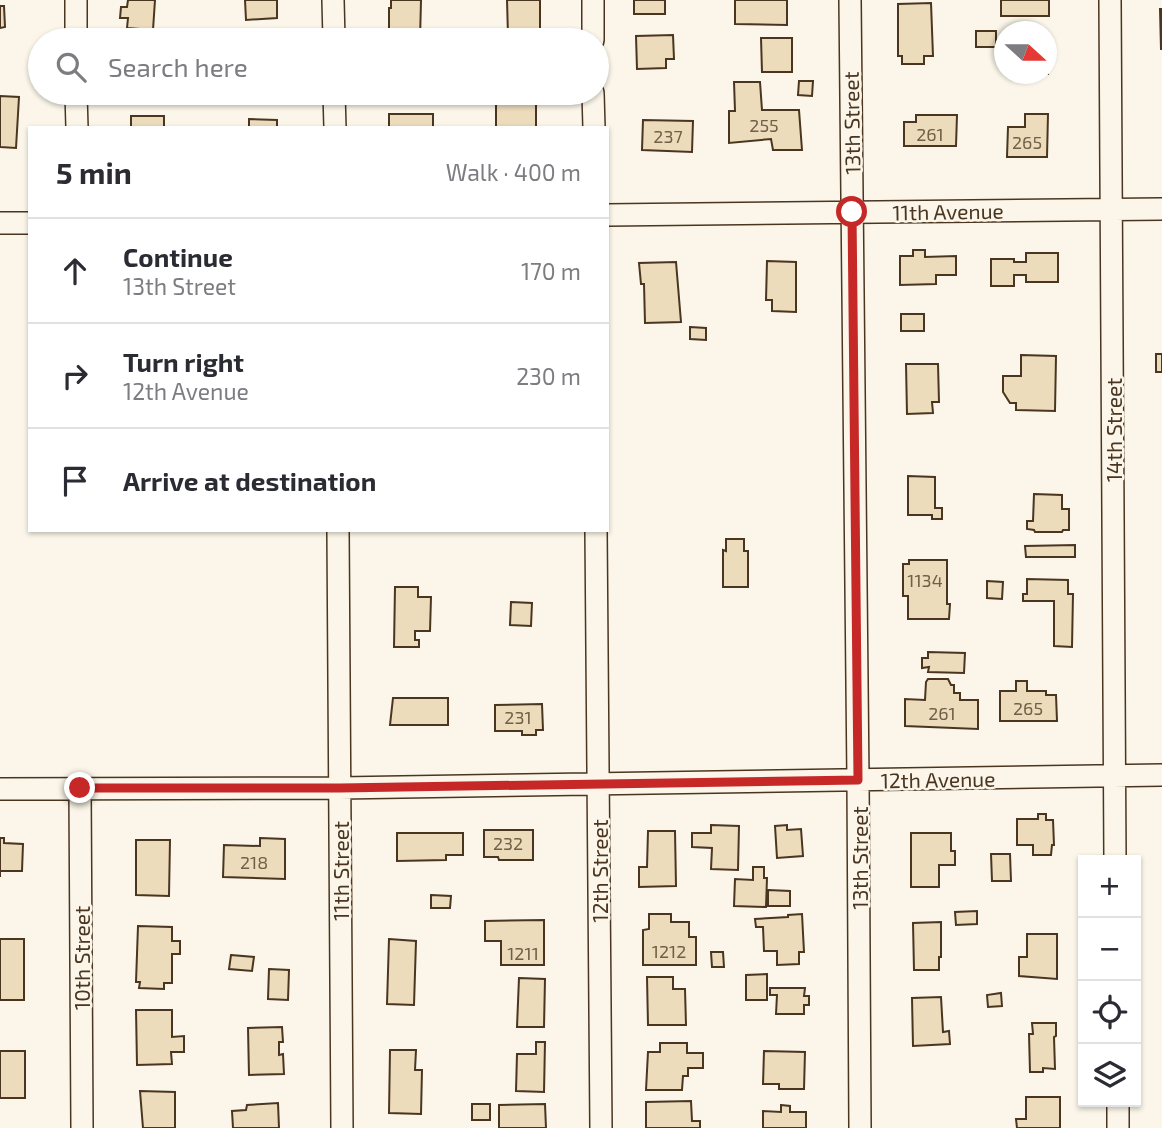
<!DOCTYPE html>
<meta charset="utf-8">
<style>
:root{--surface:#fff;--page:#f2f2f3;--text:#2b2b33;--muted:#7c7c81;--line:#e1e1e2}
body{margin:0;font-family:"Exo 2",sans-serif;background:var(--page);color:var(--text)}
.controls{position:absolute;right:21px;bottom:21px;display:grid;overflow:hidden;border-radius:0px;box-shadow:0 2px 5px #0004}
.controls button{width:63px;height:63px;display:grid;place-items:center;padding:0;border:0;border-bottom:2px solid var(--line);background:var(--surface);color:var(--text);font:35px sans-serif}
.compass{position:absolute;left:994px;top:21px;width:63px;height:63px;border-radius:50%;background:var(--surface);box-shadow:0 2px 5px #0004;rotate:111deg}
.stop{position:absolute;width:21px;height:21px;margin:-16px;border:5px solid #c62828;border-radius:50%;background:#fff}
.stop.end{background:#c62828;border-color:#fff;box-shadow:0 2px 7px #0008}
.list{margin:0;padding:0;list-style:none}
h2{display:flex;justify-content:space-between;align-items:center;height:91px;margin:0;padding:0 28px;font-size:30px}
h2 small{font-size:23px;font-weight:400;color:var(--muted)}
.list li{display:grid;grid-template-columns:46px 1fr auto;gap:21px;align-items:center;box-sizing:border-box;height:105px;padding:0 28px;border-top:2px solid var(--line)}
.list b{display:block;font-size:26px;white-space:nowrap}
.list p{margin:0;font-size:23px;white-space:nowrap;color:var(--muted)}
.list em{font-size:23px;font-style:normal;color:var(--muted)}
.icon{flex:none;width:38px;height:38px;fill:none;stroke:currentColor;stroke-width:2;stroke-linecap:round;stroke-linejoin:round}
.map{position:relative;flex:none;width:1162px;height:1128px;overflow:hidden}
.search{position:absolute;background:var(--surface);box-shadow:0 2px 5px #0004;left:28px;top:28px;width:581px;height:77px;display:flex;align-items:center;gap:18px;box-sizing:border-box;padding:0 24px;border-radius:38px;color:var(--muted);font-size:26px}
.panel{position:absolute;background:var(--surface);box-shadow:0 2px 5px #0004;left:28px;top:126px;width:581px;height:406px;border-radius:0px}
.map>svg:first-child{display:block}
.building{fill:#ecdcbc;stroke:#4a3520;stroke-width:2}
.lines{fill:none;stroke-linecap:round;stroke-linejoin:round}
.minor-casing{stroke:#4a3520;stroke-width:24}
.minor{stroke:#fbf6e9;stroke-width:21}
.route{stroke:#c62828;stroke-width:9}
.labels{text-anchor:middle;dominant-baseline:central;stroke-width:5;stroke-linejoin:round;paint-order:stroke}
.number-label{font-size:18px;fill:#725f47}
.street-label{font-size:21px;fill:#4a3520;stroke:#fbf6e9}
</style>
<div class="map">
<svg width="1162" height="1128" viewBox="0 0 1162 1128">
<rect width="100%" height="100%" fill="#fbf6e9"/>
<path class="building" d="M128,0H155L153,30L127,28L128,18H120L121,7H127Z
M245,0H277V18L246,20Z
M391,0H421L420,40H389V8H391Z
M507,0H540V35L508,36Z
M634,0H665V14H634Z
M735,0H787V25L735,24Z
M1001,0H1049V16H1001Z
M931,3L933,56H924V64H902V56H898V4Z
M0,6H4L5,27L0,28Z
M1160,9H1162V49H1161Z
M976,31H996V47H976Z
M673,35L674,59H666V68L637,69L636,36Z
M240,37H265V40H240Z
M761,38H792V72H762Z
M1046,40L1048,74H1037H1046Z
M799,81H813L812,96L798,95Z
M734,82H760L762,110H799L802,150H773L771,139L729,143V111H735Z
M248,93H277V95L248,96Z
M491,93H536V128H496V103H491Z
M0,96L19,97L16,148L0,147Z
M389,114H433V128H389Z
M1025,114H1048L1047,157H1007L1008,127H1025Z
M916,115H957L956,146H904V122H916Z
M131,116H164V128H131Z
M249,119L277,120V128H249Z
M643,120L693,121L692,152L642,150Z
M913,250H925V257L956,256V275H936V284L900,285V256H913Z
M1026,253H1058V282H1026V275H1014V286H991V259H1014V262H1026Z
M767,261L796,262V312L772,311V300H766Z
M676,262L681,322L645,323L644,284H641L639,263Z
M901,314H924V331H901Z
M690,327L706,328V340L690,339Z
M1156,354H1162V372H1156Z
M1021,355L1056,356L1055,411L1016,410V403H1010L1003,392V376H1021Z
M906,364H938L939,402H932L933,413L907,414Z
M908,476L935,477V508H942V519H932V515H908Z
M1034,494L1062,495V509H1069V530H1063L1062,532H1035L1034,530L1027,529V521H1033Z
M726,539H744V551H748V587H723V550L726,551Z
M1075,545V557H1026L1025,546Z
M909,560H947V604H950L949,619H908V596H903V564H909Z
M1027,579L1068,580V594H1073L1072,647L1054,646V601H1023V594H1027Z
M987,581L1003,582L1002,599L987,598Z
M395,587H418V597H431L430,631H415V640H419V647H394Z
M511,602L532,603L531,626L510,625Z
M928,652L965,653L964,673L928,672L929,667L922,668V658H928Z
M928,679H948L951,685H954V693H960V700H978V729L905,726V699L925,700L926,682Z
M1016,681H1027V691H1046V695H1056L1057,721H1000V691H1016Z
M393,698H448V725H390Z
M542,704L543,730H536V735H522V731H495V705Z
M1038,814H1046V820H1053L1054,845H1052L1051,855H1033V845H1017V819H1038Z
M711,825L739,826L738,870L711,869L712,848L692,847V833H711Z
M787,825V830L801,829L803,856L777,858L775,826Z
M484,830H533V860H499L498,857H484Z
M648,831H675L676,886L639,887V867H647Z
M397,833H463V855H446V860L397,861Z
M911,833H951V851H955V865H939V887H911Z
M0,838H4V843L23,844L22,871H0V877Z
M260,838L285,839V879L223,877L224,845L260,846Z
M136,840H170L169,896L136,895Z
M991,854H1010L1011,881H992Z
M753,867H764V878H767L766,907L734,906L735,879L753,880Z
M768,890L790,891V906H768Z
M431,895L451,896L450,908H431Z
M977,911V924L956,925L955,912Z
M649,914H671V922H689V937H696V965H643V930L649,929Z
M802,914L804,952H799V964L777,965V951H764L763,927H756L755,919L788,917V915Z
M544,920V965H501V941H485V921Z
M941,922V957H939V970H914L913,923Z
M138,926L172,927V941H180V954H172V983H164V989L139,988L140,982H136Z
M1027,934H1057V979L1019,976V957H1027Z
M0,939H24V1000H0Z
M389,939L416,941L414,1005L387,1004Z
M711,952H723L724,967H712Z
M231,955L254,957L252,971L229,969Z
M269,969L289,970L288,1000L268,999Z
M767,974V1000H746V975Z
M647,977H673V989H685L686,1025H648Z
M519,978L545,979L544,1027H517Z
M770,988H805L804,996H809V1005H804V1014H776L777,995H770Z
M1001,993L1002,1006L988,1007L987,995Z
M941,997L943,1032L949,1031L950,1044L913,1046L912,998Z
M136,1010H172V1037L184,1036V1052H171L172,1064L137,1065Z
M1032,1023H1056V1036L1054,1037L1055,1069L1043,1068V1072H1030L1029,1034H1033Z
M282,1027L283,1042H279V1055L283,1054L284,1074L249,1075L248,1028Z
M536,1042H545L544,1092L516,1091L517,1054H536Z
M660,1043H687V1053H703V1068H688V1076H683L682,1090H646L648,1052H660Z
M390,1050H416L415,1070H422L421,1114L389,1113Z
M0,1051H25V1098H0Z
M764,1051L805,1052L804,1089H779V1084H763Z
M140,1091L175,1092V1128H143Z
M1026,1097H1060V1128H1017L1016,1119H1026Z
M691,1101L692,1121H700V1128H646V1102Z
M278,1103L279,1128H233L232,1111L246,1110L247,1105Z
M472,1104H490V1120H472Z
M545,1104L546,1128H499V1105Z
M781,1105L790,1106V1112H806V1128H763V1111L781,1112Z"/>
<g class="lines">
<defs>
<path id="minor" d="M76,0V40
M333,0L334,40
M593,0V40
M850,0L858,780L860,1128
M1110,0L1115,860
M76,93L77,128
M334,93L335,128
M593,93L594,128
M607,215L1162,209
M0,223H30
M338,530L342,1128
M596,530L601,1128
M80,788L82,1128
M0,789L340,788L1162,775
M1118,1102V1128"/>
</defs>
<use href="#minor" class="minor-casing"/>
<use href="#minor" class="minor"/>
</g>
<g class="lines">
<path class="route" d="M80,788H340L858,780L852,212"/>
</g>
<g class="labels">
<g class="number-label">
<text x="764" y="125">255</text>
<text x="930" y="134">261</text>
<text x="668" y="136">237</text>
<text x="1027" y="142">265</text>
<text x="925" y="580">1134</text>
<text x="1028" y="708">265</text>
<text x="942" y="713">261</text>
<text x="518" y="717">231</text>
<text x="508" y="843">232</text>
<text x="254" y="862">218</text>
<text x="669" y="951">1212</text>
<text x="523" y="953">1211</text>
</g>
<g class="street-label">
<text transform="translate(851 123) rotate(-91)">13th Street</text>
<text transform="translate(948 211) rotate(-1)">11th Avenue</text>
<text transform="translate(1113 430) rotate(-90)">14th Street</text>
<text transform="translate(938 779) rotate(-1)">12th Avenue</text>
<text transform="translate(859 858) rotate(-90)">13th Street</text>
<text transform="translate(340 871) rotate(-90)">11th Street</text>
<text transform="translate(599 871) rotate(-90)">12th Street</text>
<text transform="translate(81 958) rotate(-90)">10th Street</text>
</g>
</g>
</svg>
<div class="controls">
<button>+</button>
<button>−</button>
<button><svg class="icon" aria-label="locate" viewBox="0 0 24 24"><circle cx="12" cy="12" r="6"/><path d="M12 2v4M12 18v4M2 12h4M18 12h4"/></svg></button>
<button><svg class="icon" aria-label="layers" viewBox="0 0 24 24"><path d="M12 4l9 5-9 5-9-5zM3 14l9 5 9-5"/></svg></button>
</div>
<svg class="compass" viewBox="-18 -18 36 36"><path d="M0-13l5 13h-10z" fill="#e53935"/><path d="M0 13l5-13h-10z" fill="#7c7c81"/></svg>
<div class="stop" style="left:852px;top:212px"></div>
<div class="stop end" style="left:80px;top:788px"></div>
<div class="search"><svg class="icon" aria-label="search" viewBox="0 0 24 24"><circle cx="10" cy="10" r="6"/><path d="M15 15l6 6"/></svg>Search here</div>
<section class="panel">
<h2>5 min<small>Walk · 400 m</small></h2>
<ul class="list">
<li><svg class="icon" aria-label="ahead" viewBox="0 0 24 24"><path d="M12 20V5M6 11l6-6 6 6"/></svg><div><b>Continue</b><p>13th Street</p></div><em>170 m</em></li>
<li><svg class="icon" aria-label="right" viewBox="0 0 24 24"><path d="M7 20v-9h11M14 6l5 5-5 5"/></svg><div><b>Turn right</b><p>12th Avenue</p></div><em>230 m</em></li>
<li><svg class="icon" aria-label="arrive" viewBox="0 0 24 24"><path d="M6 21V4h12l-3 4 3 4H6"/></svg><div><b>Arrive at destination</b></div></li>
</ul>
</section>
</div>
